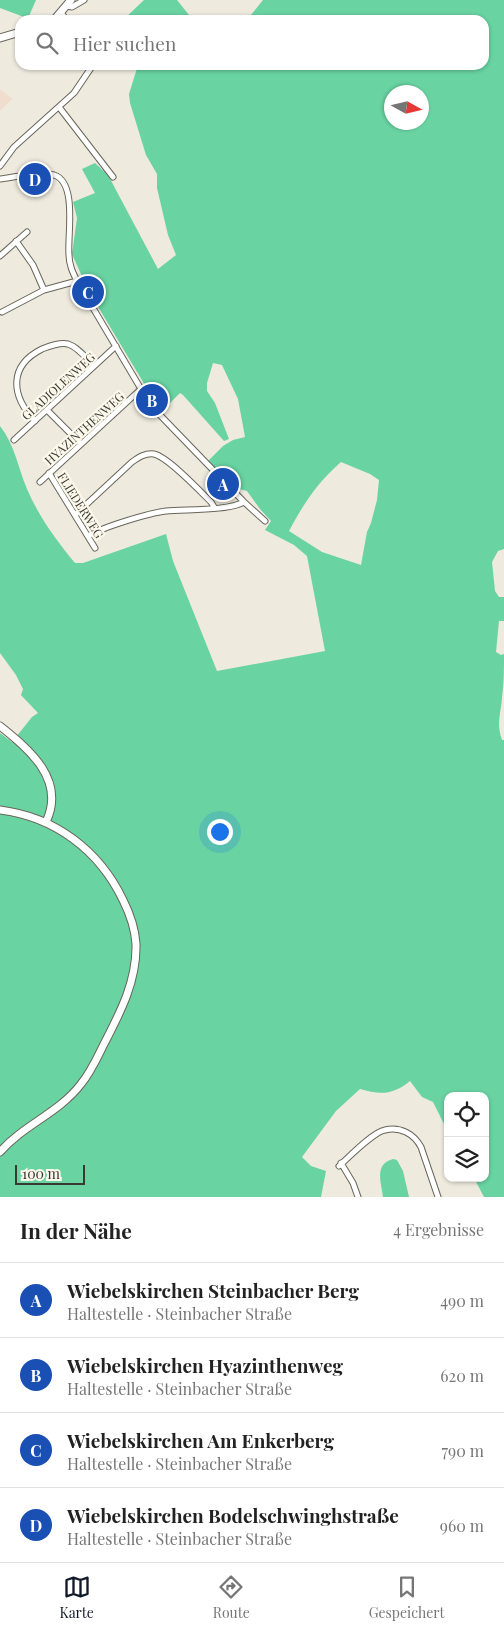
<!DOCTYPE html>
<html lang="de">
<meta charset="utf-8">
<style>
:root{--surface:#fff;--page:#f6f6f6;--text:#222;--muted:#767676;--line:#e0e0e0;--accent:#111827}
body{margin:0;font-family:"Playfair Display",serif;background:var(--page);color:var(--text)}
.controls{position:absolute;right:15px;bottom:15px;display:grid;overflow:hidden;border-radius:10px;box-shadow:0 1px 4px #0004}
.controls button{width:45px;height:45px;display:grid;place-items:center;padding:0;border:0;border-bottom:1px solid var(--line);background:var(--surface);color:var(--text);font:25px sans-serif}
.compass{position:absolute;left:384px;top:85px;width:45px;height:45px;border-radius:50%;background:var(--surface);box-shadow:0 1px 4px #0004;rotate:98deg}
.scale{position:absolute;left:15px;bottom:12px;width:70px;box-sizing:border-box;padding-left:5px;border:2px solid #3a3833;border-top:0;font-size:14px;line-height:18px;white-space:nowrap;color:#3a3833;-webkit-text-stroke:4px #fcf8eb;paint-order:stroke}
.you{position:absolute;left:219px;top:831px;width:18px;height:18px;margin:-12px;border:4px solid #fff;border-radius:50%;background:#1a73e8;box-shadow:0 0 0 8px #1a73e833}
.badge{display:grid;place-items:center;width:32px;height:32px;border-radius:50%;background:var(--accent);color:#fff;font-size:16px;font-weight:700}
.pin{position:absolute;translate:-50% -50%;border:2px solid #fff;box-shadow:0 1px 5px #0006}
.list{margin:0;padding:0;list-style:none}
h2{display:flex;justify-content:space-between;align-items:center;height:65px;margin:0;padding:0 20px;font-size:21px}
h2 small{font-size:16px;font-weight:400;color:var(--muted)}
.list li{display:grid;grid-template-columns:32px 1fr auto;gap:15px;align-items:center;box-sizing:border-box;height:75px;padding:0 20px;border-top:1px solid var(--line)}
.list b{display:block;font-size:19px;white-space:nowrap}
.list p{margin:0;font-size:16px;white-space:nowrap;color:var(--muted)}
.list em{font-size:16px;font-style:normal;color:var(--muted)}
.icon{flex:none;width:28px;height:28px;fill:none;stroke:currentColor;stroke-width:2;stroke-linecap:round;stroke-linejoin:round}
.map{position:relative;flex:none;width:504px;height:1197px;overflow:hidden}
.search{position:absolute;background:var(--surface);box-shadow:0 1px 4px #0004;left:15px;right:15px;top:15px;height:55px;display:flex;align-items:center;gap:12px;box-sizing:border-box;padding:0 18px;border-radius:15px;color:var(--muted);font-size:19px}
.sheet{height:365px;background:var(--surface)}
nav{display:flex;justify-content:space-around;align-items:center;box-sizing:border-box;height:70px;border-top:1px solid var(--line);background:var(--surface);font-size:14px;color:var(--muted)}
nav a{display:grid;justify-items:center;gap:2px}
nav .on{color:var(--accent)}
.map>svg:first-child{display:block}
.commercial{fill:#f0ddcd}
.green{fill:#69d3a2;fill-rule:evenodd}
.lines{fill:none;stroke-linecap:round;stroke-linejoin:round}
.minor-casing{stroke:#69655a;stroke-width:7}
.major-casing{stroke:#69655a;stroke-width:9}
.minor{stroke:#fff;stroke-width:5}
.major{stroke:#fff;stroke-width:7}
.labels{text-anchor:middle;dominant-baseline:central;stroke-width:4.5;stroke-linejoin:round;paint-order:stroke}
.street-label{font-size:12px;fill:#3a3833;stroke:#fcf8eb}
</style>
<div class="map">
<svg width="504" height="1197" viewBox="0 0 504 1197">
<rect width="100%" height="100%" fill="#eeeade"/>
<path class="commercial" d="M0,89L12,99L0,111Z"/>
<path class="green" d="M0,0H36L29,16L24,17L0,8Z
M144,0H177L193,20L198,18L201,20H123Z
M263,0H504V549L498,551L492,562L495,591L499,597H504V621H499L496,652L501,655L504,654C504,668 504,683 502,697C501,714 496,723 502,740H504V1197H484L474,1178H485V1096H448V1132L433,1102L422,1097L410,1081C393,1095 380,1095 360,1089L336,1111L302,1157L311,1166L326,1171L321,1197H0V733L12,742L32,717L38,713L21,695L23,689L16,675L0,653V426C15,445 18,468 27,489C39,517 56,540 75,563H83L166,534L173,561L217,671L325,651L307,556L294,545L265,530L271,521L260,509L247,491L236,488L208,461L223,446L233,440L245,437L238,399L222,365L213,363L207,383V391L215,403L229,439L224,441L183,395L180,393L161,412L88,290L72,254L77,218L73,202L95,193L82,169L95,163L108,175L158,269L176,255L168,235L157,188V174L146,155L130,103L129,94L138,65H484V20H247ZM392,92H422V122H392ZM341,462L370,474L379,480L377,500L371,523L367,532L361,565L322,552L289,531C304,503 317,483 341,462Z
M393,1159L397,1160L403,1171L409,1197H383C381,1182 374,1164 393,1159Z"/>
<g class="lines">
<defs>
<path id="minor" d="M67,6L72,7L84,0
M61,13L67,20
M59,107L113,177
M0,166L14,147L74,93L93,65
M0,179C16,177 38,171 54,175C78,182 67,238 69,255C69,265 73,273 77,281L141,389L158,413L244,502L265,521
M16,241L33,265L44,290
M0,256L27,232
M2,312L44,290L77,281
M47,410L81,444
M35,421C11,396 8,366 42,349C50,346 60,342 68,344C78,347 87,359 94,366
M14,440L116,346
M49,473L95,548
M40,482L141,389
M75,515L132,462C139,457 145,453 154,454C168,457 200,491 211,502L214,507
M88,536C103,527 149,513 166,511C186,509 228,511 244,502
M341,1163L353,1183L358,1197
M339,1166C349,1157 373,1132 385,1130C400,1126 414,1134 421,1147L438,1197"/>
<path id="major" d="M54,20L71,0
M0,38L20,32
M0,726C30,750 66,780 46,822
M0,810C55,817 99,850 123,900C130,914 135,928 136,944C137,981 120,1013 104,1044C97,1058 91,1072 81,1084C59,1113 23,1125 0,1152"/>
</defs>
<use href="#minor" class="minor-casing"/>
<use href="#major" class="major-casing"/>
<use href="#minor" class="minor"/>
<use href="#major" class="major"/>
</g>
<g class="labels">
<g class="street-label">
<text transform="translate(58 386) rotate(-42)">GLADIOLENWEG</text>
<text transform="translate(84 428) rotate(-42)">HYAZINTHENWEG</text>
<text transform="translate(81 505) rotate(58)">FLIEDERWEG</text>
</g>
</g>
</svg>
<div class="controls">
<button><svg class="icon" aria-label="locate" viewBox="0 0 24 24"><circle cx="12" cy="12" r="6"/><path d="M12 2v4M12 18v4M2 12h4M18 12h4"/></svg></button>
<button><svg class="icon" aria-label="layers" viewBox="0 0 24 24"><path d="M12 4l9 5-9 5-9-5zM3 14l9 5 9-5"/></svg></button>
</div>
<svg class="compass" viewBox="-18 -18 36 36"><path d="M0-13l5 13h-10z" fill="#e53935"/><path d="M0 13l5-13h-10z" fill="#767676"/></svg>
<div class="scale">100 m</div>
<div class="you"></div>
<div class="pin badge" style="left:223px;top:484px;background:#1a4fb4">A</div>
<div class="pin badge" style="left:152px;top:400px;background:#1a4fb4">B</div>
<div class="pin badge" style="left:88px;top:292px;background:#1a4fb4">C</div>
<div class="pin badge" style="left:35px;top:179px;background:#1a4fb4">D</div>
<div class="search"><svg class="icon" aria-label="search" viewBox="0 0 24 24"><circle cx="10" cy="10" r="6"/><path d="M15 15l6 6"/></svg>Hier suchen</div>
</div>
<section class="sheet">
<h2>In der Nähe<small>4 Ergebnisse</small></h2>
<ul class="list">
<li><span class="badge" style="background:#1a4fb4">A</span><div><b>Wiebelskirchen Steinbacher Berg</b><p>Haltestelle · Steinbacher Straße</p></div><em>490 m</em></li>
<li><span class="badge" style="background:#1a4fb4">B</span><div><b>Wiebelskirchen Hyazinthenweg</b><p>Haltestelle · Steinbacher Straße</p></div><em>620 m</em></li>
<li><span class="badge" style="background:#1a4fb4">C</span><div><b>Wiebelskirchen Am Enkerberg</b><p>Haltestelle · Steinbacher Straße</p></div><em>790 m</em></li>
<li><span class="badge" style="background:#1a4fb4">D</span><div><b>Wiebelskirchen Bodelschwinghstraße</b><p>Haltestelle · Steinbacher Straße</p></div><em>960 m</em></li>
</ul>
</section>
<nav>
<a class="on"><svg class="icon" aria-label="map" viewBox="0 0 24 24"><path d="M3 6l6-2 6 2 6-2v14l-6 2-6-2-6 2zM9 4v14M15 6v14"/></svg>Karte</a>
<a><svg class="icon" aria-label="directions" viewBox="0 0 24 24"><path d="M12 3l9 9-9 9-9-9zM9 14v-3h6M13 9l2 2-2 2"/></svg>Route</a>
<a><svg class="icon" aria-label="saved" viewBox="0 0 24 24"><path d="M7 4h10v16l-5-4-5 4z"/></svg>Gespeichert</a>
</nav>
